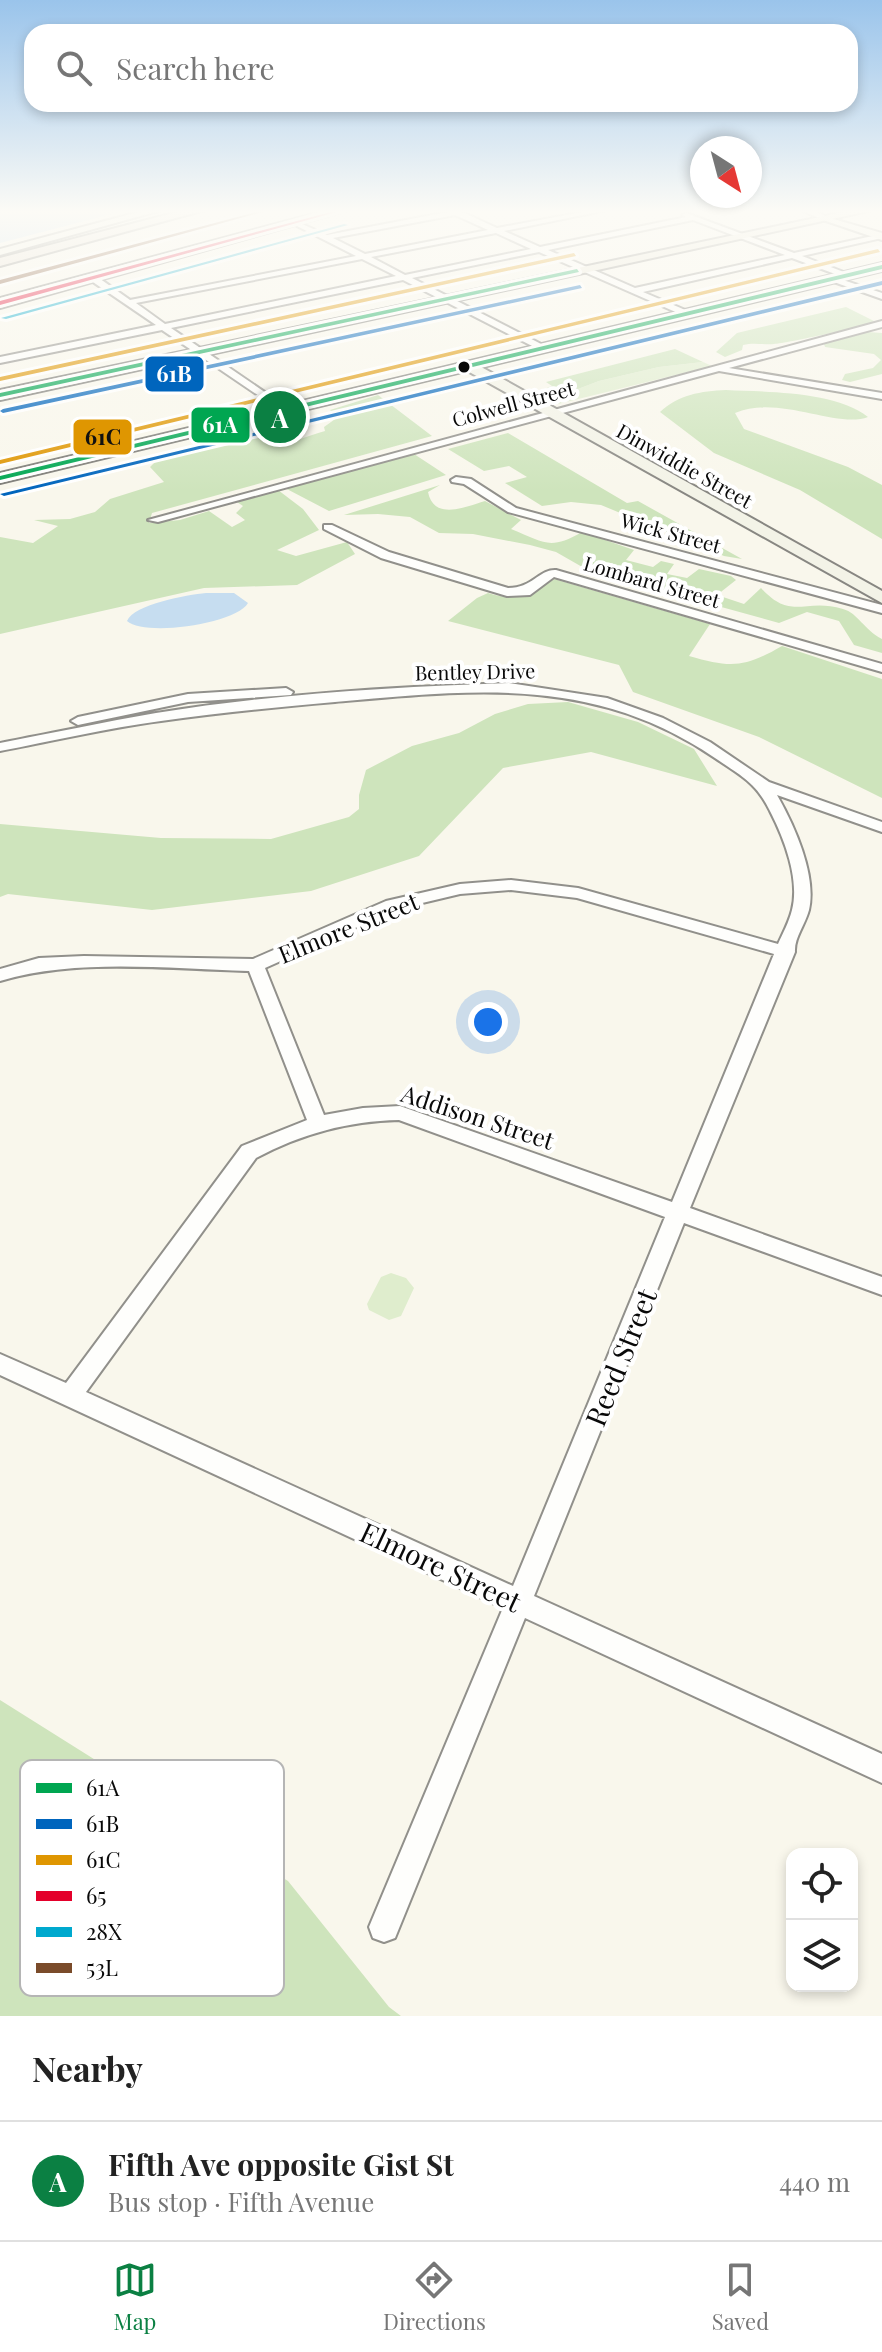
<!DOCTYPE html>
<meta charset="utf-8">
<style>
:root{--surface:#fff;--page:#f2f2f2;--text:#222;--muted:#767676;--line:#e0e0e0;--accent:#0b8043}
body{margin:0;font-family:"Playfair Display",serif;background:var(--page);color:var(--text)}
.controls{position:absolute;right:24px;bottom:24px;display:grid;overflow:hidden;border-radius:16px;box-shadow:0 4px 12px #0003}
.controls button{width:72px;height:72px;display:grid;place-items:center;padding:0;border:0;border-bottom:2px solid var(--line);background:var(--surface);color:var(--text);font:40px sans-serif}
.compass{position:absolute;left:690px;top:136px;width:72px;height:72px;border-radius:50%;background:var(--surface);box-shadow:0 4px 12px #0003;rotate:144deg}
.you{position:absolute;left:488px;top:1022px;width:28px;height:28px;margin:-20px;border:6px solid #fff;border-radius:50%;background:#1a73e8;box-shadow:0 0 0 12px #1a73e833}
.badge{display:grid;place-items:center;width:52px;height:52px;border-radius:50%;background:var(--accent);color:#fff;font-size:26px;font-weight:700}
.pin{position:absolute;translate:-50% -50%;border:4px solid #fff;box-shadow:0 2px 8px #0006}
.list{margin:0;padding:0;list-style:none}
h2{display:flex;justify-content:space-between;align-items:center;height:104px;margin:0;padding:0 32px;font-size:34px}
h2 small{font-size:26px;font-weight:400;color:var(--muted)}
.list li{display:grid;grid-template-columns:52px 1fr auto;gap:24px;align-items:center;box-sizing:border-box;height:120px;padding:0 32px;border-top:2px solid var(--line)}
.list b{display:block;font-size:30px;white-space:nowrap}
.list p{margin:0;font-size:26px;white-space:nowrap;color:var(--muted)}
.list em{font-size:26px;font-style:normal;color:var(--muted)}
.icon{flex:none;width:44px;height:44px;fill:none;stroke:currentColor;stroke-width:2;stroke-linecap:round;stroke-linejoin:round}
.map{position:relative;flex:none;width:882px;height:2016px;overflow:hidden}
.search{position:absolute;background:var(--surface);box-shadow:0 4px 12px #0003;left:24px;right:24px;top:24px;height:88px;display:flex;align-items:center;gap:20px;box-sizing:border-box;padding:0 28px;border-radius:24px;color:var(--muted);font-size:30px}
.sheet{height:224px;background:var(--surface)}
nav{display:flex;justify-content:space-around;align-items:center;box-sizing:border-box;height:112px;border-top:2px solid var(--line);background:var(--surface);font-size:22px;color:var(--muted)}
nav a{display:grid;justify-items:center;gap:4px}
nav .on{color:var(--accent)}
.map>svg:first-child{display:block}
.green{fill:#dfedcd}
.forest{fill:#cee4bc}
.water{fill:#c6ddf0}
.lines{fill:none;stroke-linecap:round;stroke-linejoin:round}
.street-casing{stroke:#91908b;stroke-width:4}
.secondary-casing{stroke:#888782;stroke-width:4}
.primary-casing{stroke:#7e7d78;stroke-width:4}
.highway-casing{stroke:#7e7d78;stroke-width:4}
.street{fill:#fefefc;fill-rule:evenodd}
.secondary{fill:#f3f3e7;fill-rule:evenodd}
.primary{fill:#eae7d7;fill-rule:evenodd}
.highway{fill:#e7dfd3;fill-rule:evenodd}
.bus-1-casing{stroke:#fff;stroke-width:6}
.bus-2-casing{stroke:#fff;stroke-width:6}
.bus-3-casing{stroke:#fff;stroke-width:6}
.bus-4-casing{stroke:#fff;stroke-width:6}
.bus-5-casing{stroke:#fff;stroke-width:6}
.bus-6-casing{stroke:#fff;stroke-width:6}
.bus-1{fill:#00a651;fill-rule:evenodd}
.bus-2{fill:#0065bd;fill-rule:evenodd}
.bus-3{fill:#df9601;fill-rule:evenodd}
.bus-4{fill:#e4002b;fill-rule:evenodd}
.bus-5{fill:#00a9ce;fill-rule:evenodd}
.bus-6{fill:#7a4b2a;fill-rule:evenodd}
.bus-dot{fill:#090909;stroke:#fff;stroke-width:3}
.labels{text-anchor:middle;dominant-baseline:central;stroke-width:8;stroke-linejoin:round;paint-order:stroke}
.far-street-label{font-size:20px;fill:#090909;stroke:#fff}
.street-label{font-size:24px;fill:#090909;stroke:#fff}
.near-street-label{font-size:28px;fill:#090909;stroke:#fff}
.key{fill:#fff;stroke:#b5b5b5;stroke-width:2}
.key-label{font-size:22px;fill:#090909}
.line-badge{stroke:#fff;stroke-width:3}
.badge-label{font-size:22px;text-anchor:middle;font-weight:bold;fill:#fff}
.pale-badge-label{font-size:22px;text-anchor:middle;font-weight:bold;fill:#111}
</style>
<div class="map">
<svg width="882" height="2016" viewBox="0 0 882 2016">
<rect width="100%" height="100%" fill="#f9f7ec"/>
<path class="green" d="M703,362L712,366L554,405L538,396L570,392L599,381L659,367Z
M391,1273L406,1278L414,1288L401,1316L389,1320L369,1310L367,1304L381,1277Z"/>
<path class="forest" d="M846,307L874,321C868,326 787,343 774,344C763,345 754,342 743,345L742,350L725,357L716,352L737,333Z
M868,332L882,333V374L850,382L842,380L845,374L873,368L881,360L874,354L825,347L824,344Z
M675,349L703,362L659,367L599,381L570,392H554L547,388L552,386L546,382Z
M726,390C766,392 836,391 868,417C837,429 778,394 735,413L744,429L848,467L882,485V539L800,490L714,453L660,412C678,395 701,391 726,390Z
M378,395L432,436L152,513L149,523L180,520L209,511L232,527L245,520L236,513L243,506L234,500L278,490L303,509L319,530L277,550L296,556L347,542L355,554L297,585L204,588L0,634V537L33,543L58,526L34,520L70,519L95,512L110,499L164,482L150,467L161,456L224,441L245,429C280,453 287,442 325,431L324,427L338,417L330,410Z
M508,433L627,503L638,501L742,559L724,556L601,505L571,502L542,506L505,483L527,477L509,466L484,471L448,449Z
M411,452L446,475L329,511L283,487Z
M440,485L428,492C434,521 465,507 485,501L521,520L511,529C544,542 549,551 582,532L634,550L626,560L653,567L661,561L674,564L667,574L687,578L699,569L731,576L736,580L717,595L744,604L761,588C792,622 804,597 843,609C858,613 864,630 882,639V653L854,645L839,621L807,612L779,623L645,586L598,576L556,552L530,545L473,534L439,533L410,517L378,514L344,515Z
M554,579L710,624L689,656C731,668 744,668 782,646L882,679V798L759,737L633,692L619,665L448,621L477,598L488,593C515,602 532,595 554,579Z
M568,702L638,722L694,749L717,786L591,752L503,768L419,856L311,891L152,910L8,894L0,897V824L161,838L271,839L349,817L359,809V795L366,770L412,746L459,733L495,714L528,704Z
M0,1700L288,1881L389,2007L401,2016H0Z"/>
<path class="water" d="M0,210H127L0,243Z
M206,593H234L248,603C236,624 145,637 127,621C134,604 187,595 206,593Z"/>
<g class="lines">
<defs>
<path id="street" d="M446,210L460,211L497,228L593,210H607L504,231L540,247L686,217L682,215L686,213L794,253L882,234V238L802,256L849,274L846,278L792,258L643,292L690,312L687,317L539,252L412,278L545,346L542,351L403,280L171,328L288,408L289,410L284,413L162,330L0,363V357L156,325L90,280V276H96L130,300L356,256L293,224V220L327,235L448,212ZM455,215L488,230L365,254L333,238ZM693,220L785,255L635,288L548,250ZM496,233L531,249L405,275L371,257ZM362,259L396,276L165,324L136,303Z
M800,210H810L831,218L824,220Z
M834,277L882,293V299L831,281Z
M882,321V327L729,368L882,393V399L719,371L158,522L148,520Z
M456,477L471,479L516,508L882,605V613L508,512L464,484L452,482L451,480Z
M324,525H332L389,552L508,588C533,588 539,569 556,570L882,664V672L554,577L530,595L507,596L381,558L324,529Z
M509,683L607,698L663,718L710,742L769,782L882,822V832L777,795C794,825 817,875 809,910C805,925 794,938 795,952L690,1208L882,1277V1295L684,1223L534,1596L882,1754V1783L525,1618L395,1938L384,1942L373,1938L369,1927L503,1608L0,1375V1354L66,1383L242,1146L307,1120L249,971C166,969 79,958 0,981V969L39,958L84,956L253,959L386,901L460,884L511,880L578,888L778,944C783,933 789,922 792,910C800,879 784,838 770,811C756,782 741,776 715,758C593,675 474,690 335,702C277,707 219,713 161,721C107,728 53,741 0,751V743C52,733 104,722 156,713C272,694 392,687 509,683ZM511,890L577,898L774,954L672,1202L400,1106L363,1108L324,1115L265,968L397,909L460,894ZM399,1120L665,1217L513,1586L86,1392L256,1158C301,1134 348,1121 399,1120Z
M286,688L293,692L291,695L188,702L78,725L71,721L78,717L188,694Z"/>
<path id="secondary" d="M146,210H162L0,255V249Z
M823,216L882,233V240L823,220Z
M464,363H474L882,591V603L464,369Z"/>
<path id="primary" d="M853,210H873L0,400V390Z
M882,263V271L0,483V473Z"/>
<path id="highway" d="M185,210H205L0,266V258Z
M328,210H348L0,308V298Z"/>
</defs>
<use href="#street" class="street-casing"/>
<use href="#secondary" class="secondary-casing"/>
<use href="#primary" class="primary-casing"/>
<use href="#highway" class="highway-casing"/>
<use href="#street" class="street"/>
<use href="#secondary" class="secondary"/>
<use href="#primary" class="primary"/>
<use href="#highway" class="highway"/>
<defs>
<path id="bus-1" d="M882,265V269L0,480V476Z
M577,269L579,272L0,397V393Z"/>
<path id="bus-2" d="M882,281V285L4,496L0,494Z
M580,285L582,288L3,413L0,411L3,409Z"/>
<path id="bus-3" d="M878,249L880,252L0,464V460Z
M574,253L576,256L0,381V377Z"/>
<path id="bus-4" d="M338,210H344L0,305V301Z"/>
<path id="bus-5" d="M344,224L348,225L6,319L1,318Z"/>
<path id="bus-6" d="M264,210H270L0,284V280Z"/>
</defs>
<use href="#bus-1" class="bus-1-casing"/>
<use href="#bus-2" class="bus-2-casing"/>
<use href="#bus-3" class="bus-3-casing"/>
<use href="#bus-4" class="bus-4-casing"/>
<use href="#bus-5" class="bus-5-casing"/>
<use href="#bus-6" class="bus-6-casing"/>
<use href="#bus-1" class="bus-1"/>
<use href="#bus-2" class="bus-2"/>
<use href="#bus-3" class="bus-3"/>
<use href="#bus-4" class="bus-4"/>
<use href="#bus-5" class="bus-5"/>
<use href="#bus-6" class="bus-6"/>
</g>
<linearGradient id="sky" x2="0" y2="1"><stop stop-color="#9ac4eb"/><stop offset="0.43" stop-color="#fcfbf6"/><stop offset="1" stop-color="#fcfbf6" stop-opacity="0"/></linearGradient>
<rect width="882" height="492" fill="url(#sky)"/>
<circle class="bus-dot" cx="464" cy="367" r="7"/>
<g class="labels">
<g class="far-street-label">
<text transform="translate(513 403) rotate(-15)">Colwell Street</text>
<text transform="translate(685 465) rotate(29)">Dinwiddie Street</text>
<text transform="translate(671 532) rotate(15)">Wick Street</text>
<text transform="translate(652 581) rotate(16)">Lombard Street</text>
<text transform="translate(475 671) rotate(-1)">Bentley Drive</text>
</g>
<g class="street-label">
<text transform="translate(348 927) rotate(-22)">Elmore Street</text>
<text transform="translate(478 1116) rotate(18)">Addison Street</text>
</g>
<g class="near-street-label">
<text transform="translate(620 1357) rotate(-68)">Reed Street</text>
<text transform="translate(441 1566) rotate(25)">Elmore Street</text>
</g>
</g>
<rect x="20" y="1760" width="264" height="236" rx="12" class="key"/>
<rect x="36" y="1783" width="36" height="10" fill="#00a651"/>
<rect x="36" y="1819" width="36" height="10" fill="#0065bd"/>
<rect x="36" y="1855" width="36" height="10" fill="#df9601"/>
<rect x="36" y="1891" width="36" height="10" fill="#e4002b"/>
<rect x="36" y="1927" width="36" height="10" fill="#00a9ce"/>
<rect x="36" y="1963" width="36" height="10" fill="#7a4b2a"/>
<g class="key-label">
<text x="86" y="1796">61A</text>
<text x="86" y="1832">61B</text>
<text x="86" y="1868">61C</text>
<text x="86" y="1904">65</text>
<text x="86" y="1940">28X</text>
<text x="86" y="1976">53L</text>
</g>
<g class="line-badge">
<rect x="144" y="355" width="61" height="38" rx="8" fill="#0065bd"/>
<rect x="190" y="406" width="61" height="38" rx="8" fill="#00a651"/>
<rect x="72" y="418" width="61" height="38" rx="8" fill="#df9601"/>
</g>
<g class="badge-label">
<text x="174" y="382">61B</text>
<text x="220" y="433">61A</text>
</g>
<g class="pale-badge-label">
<text x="103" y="445">61C</text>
</g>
</svg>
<div class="controls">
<button><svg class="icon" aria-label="locate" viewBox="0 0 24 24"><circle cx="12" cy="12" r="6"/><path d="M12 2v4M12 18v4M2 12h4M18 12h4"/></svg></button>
<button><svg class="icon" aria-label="layers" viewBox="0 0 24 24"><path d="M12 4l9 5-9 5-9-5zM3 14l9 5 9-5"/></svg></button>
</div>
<svg class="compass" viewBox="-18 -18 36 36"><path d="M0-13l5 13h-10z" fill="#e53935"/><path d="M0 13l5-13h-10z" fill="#767676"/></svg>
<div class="you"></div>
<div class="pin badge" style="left:280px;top:417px">A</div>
<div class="search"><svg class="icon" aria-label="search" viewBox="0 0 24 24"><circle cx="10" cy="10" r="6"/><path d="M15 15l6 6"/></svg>Search here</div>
</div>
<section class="sheet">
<h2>Nearby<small></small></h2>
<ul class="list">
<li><span class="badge">A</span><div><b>Fifth Ave opposite Gist St</b><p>Bus stop · Fifth Avenue</p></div><em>440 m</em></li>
</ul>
</section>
<nav>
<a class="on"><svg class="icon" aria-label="map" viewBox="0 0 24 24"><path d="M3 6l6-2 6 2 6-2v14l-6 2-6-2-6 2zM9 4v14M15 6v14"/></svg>Map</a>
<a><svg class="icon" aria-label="directions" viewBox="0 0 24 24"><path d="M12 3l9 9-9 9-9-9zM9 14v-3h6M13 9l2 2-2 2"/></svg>Directions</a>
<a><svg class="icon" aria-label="saved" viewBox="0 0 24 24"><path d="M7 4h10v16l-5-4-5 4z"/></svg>Saved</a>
</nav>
